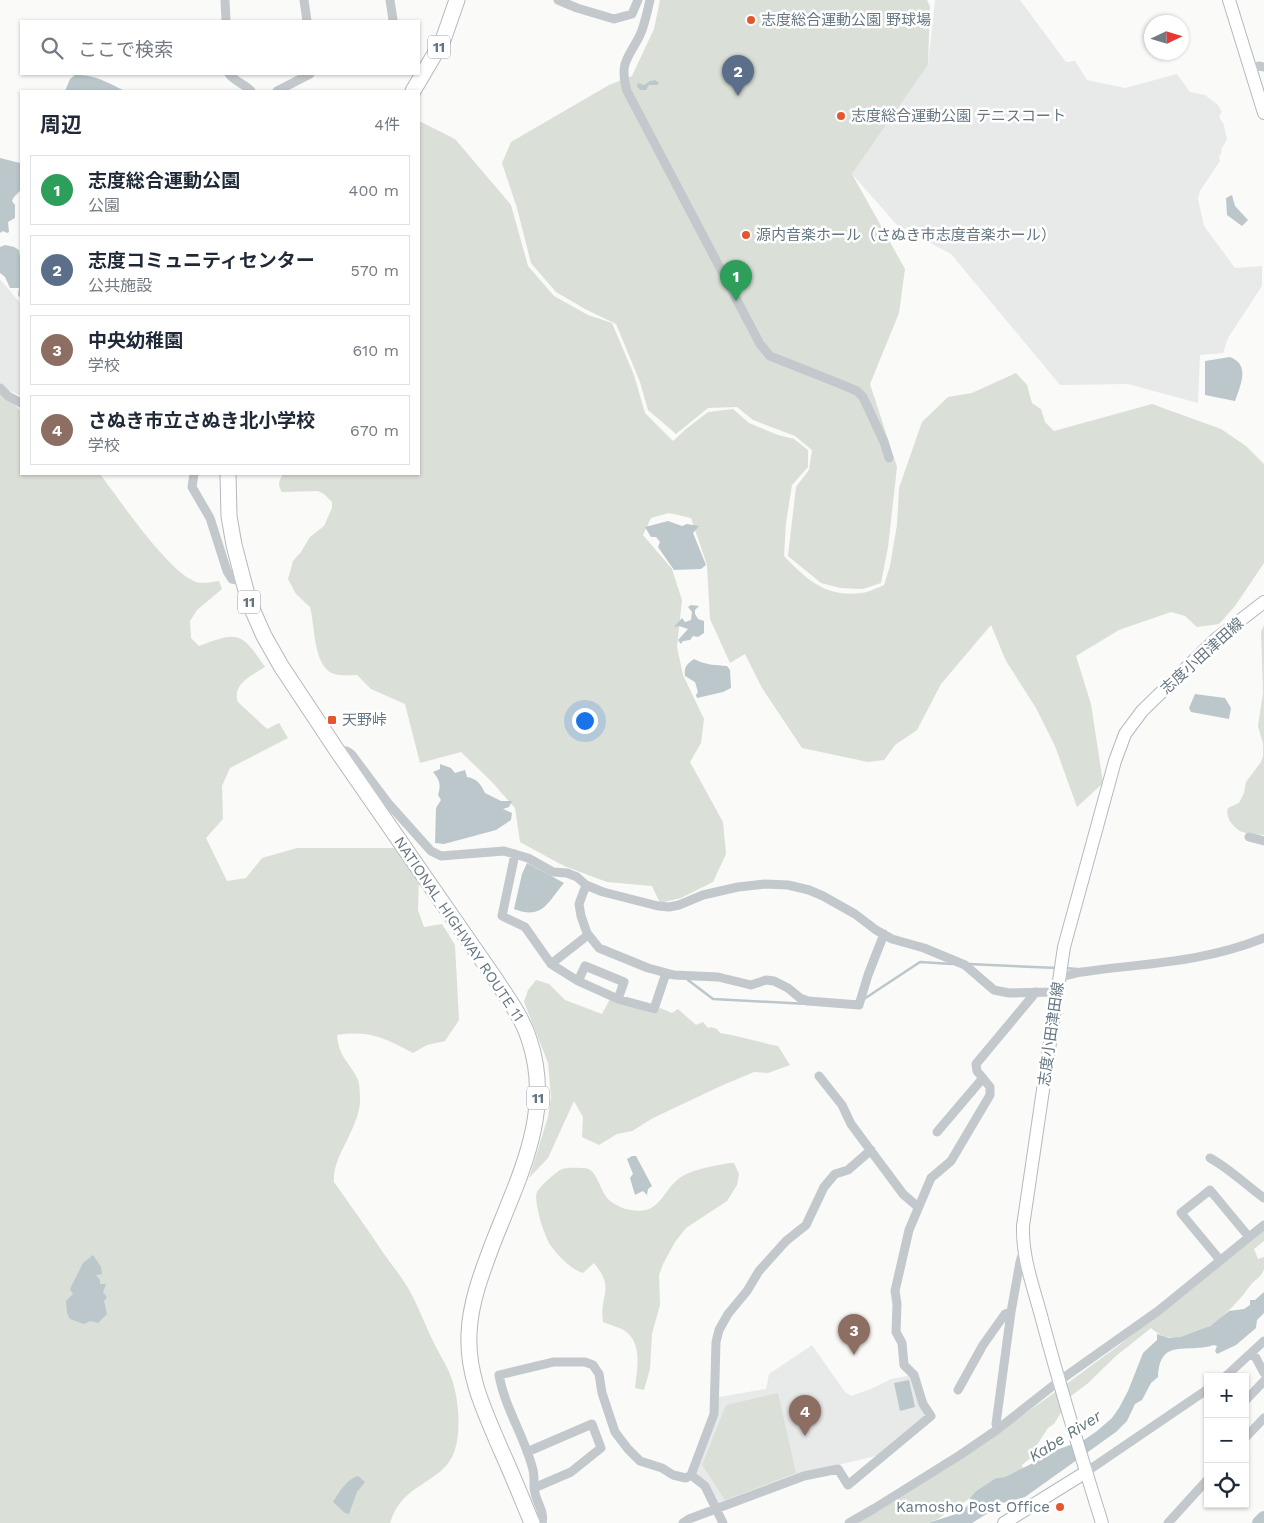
<!DOCTYPE html>
<html lang="ja">
<meta charset="utf-8">
<style>
:root{--surface:#fff;--page:#f6f6f7;--text:#1f2937;--muted:#747a83;--line:#e0e1e3;--accent:#7c3aed}
body{margin:0;font-family:"Work Sans","Noto Sans JP",sans-serif;background:var(--page);color:var(--text)}
.controls{position:absolute;right:15px;bottom:15px;display:grid;overflow:hidden;border-radius:0px;box-shadow:0 1px 4px #0004}
.controls button{width:45px;height:45px;display:grid;place-items:center;padding:0;border:0;border-bottom:1px solid var(--line);background:var(--surface);color:var(--text);font:25px sans-serif}
.compass{position:absolute;left:1144px;top:15px;width:45px;height:45px;border-radius:50%;background:var(--surface);box-shadow:0 1px 4px #0004;rotate:86deg}
.you{position:absolute;left:584px;top:720px;width:18px;height:18px;margin:-12px;border:4px solid #fff;border-radius:50%;background:#1a73e8;box-shadow:0 0 0 8px #1a73e833}
.badge{display:grid;place-items:center;width:32px;height:32px;border-radius:50%;background:var(--accent);color:#fff;font-size:16px;font-weight:700}
.pin{position:absolute;translate:-50% -41px;filter:drop-shadow(0 1px 2px #0008)}
.pin::after{content:'';position:absolute;top:26px;width:18px;height:15px;background:inherit;clip-path:polygon(0 0,100% 0,50% 100%)}
.list{margin:0;padding:0;list-style:none}
h2{display:flex;justify-content:space-between;align-items:center;height:65px;margin:0;padding:0 20px;font-size:21px}
h2 small{font-size:16px;font-weight:400;color:var(--muted)}
.list li{display:grid;grid-template-columns:32px 1fr auto;gap:15px;align-items:center;box-sizing:border-box;height:70px;margin:0 10px 10px;padding:0 10px;border:1px solid var(--line);border-radius:0px}
.list b{display:block;font-size:19px;white-space:nowrap}
.list p{margin:0;font-size:16px;white-space:nowrap;color:var(--muted)}
.list em{font-size:16px;font-style:normal;color:var(--muted)}
.icon{flex:none;width:28px;height:28px;fill:none;stroke:currentColor;stroke-width:2;stroke-linecap:round;stroke-linejoin:round}
.map{position:relative;flex:none;width:1264px;height:1523px;overflow:hidden}
.search{position:absolute;background:var(--surface);box-shadow:0 1px 4px #0004;left:20px;top:20px;width:400px;height:55px;display:flex;align-items:center;gap:12px;box-sizing:border-box;padding:0 18px;border-radius:0px;color:var(--muted);font-size:19px}
.panel{position:absolute;background:var(--surface);box-shadow:0 1px 4px #0004;left:20px;top:90px;width:400px;height:385px;border-radius:0px}
.map>svg:first-child{display:block}
.built{fill:#e8e9e9}
.green{fill:#dadfd7}
.water{fill:#bbc7cb}
.lines{fill:none;stroke-linecap:round;stroke-linejoin:round}
.stream{stroke:#bbc7cb;stroke-width:2.5}
.river{stroke:#bbc7cb;stroke-width:14}
.secondary-casing{stroke:#b3babf;stroke-width:14}
.highway-casing{stroke:#b4b9bd;stroke-width:17}
.street{stroke:#c3c8cc;stroke-width:9}
.secondary{stroke:#fff;stroke-width:12}
.highway{stroke:#fff;stroke-width:15}
.poi-dot{fill:#e4572e;stroke:#fff;stroke-width:2}
.labels{text-anchor:middle;dominant-baseline:central;stroke-width:5;stroke-linejoin:round;paint-order:stroke}
.shield{fill:#fff;stroke:#939fa8;stroke-width:1}
.shield-label{font-size:14px;font-weight:bold;fill:#657683}
.poi-label{font-size:15px;fill:#657683;stroke:#fff;text-anchor:start}
.street-label{font-size:15px;fill:#657683;stroke:#fff}
.water-label{font-size:16px;font-style:italic;fill:#60757c;stroke:#fff}
</style>
<div class="map">
<svg width="1264" height="1523" viewBox="0 0 1264 1523">
<rect width="100%" height="100%" fill="#fafaf8"/>
<path class="built" d="M935,0H1020L1066,62L1075,61L1087,80L1125,88L1177,74L1190,92L1205,95L1218,105L1222,112L1219,117L1224,125L1227,140L1221,149L1222,152L1219,156L1220,161L1200,191L1198,199L1204,226L1235,268L1262,266V286L1228,338L1223,353L1200,355L1198,403L1128,384L1060,385L951,254L897,225L852,174L928,65Z
M0,279L21,304V396L4,388L0,383Z
M812,1345L845,1392L851,1396L871,1389L891,1379L912,1375L927,1416L880,1455L800,1474L719,1505L694,1474L719,1397L766,1389L769,1374Z"/>
<path class="green" d="M660,0H927L930,6L928,65L852,174L905,269L899,313L870,384L897,467L888,547L881,583L863,589L840,588L821,583L788,556L796,487L809,470L812,450L795,436L753,420L737,407L708,408L676,434L648,410L640,382L616,324L585,309L556,292L531,263L517,208L502,163L511,142L609,85L632,76L654,29Z
M419,121L455,139L511,205L528,266L554,296L588,315L612,323L634,375L645,413L673,441L686,429L708,412L733,409L749,423L778,435L794,439L808,450V467L792,485L786,523L784,556C806,579 826,598 862,593C869,592 877,588 884,585L890,566L897,525L899,488L922,422L948,397L972,393L1016,373L1027,385L1032,403L1041,409L1045,422L1054,431L1152,404L1221,429L1246,446L1264,464V563L1235,606L1219,624L1197,627L1185,616L1171,612L1119,630L1076,656L1091,704L1103,783L1077,807L1055,746L1036,708L1006,661L991,625L941,684L917,730L895,745L884,760L868,762L802,748L762,688L745,654L730,663L710,619L707,565L691,518L669,513L651,518L643,535L672,569L682,600L677,647L683,675L704,719L701,743L690,762L723,822L726,854L713,882L681,898L660,903L652,886L607,882L564,866L520,842L515,808L491,781L461,752L420,763L405,704L371,689L357,675C350,675 340,676 334,674C313,667 315,625 310,607L296,594L288,579L293,561L301,552L310,537L324,526L332,508V502L324,494L318,491L282,492C277,485 279,481 283,474H419Z
M0,390L21,411V474H100C119,499 168,572 196,582C203,584 213,582 219,581L222,589L197,610L190,621L191,638L199,646C239,631 241,632 265,667C253,675 231,684 238,702L267,729L279,723L288,738L230,768L222,786L223,819L206,838L227,881L246,878L262,858L297,848H399L419,877L418,910L424,927L442,924L455,945L459,1020L445,1041L427,1045L413,1053C385,1038 369,1030 337,1035C339,1058 349,1061 358,1080C360,1085 360,1096 360,1102C358,1131 332,1156 334,1182C351,1206 368,1230 384,1254C392,1265 401,1276 408,1288C418,1305 425,1325 434,1343C439,1354 447,1365 451,1377C459,1397 462,1435 453,1455C440,1484 402,1483 390,1523H0Z
M1264,625V835C1257,834 1246,834 1240,831C1232,826 1225,817 1228,808L1239,803L1244,793L1246,782L1261,762L1263,756V744L1258,726L1263,693L1261,632Z
M536,980L549,984L565,1000L602,1014L610,999L654,1014L660,1008L672,1013L678,1009L696,1025L703,1022L708,1028L711,1027L717,1029L720,1033C740,1036 758,1042 778,1046L790,1065L768,1073L754,1072L723,1085L653,1118L632,1131L617,1134L599,1145L582,1137L583,1117L574,1101L548,1158L529,1178L548,1117L551,1097L548,1063L524,1002L528,990Z
M729,1163H734L739,1174L737,1185L727,1201L686,1228L675,1242L663,1264L659,1275L660,1305L652,1334L650,1369L644,1390L635,1388C637,1369 643,1344 625,1331C619,1327 610,1325 603,1322C599,1293 616,1290 594,1263L583,1273C572,1270 558,1256 551,1246C545,1238 533,1202 537,1192C540,1186 556,1172 562,1169C568,1167 579,1168 585,1168C597,1169 600,1190 607,1198C616,1208 636,1214 649,1209C660,1205 667,1189 675,1182C688,1169 711,1167 729,1163Z
M1264,1228V1241L1254,1249L1258,1259L1264,1257C1264,1261 1264,1266 1264,1269C1262,1277 1254,1280 1249,1287C1231,1313 1183,1358 1151,1328L1116,1356L1087,1384L1071,1396L1054,1424L1048,1428L1035,1448L1033,1456L1022,1465L1023,1469L1005,1477L996,1478L976,1491L970,1498L963,1503H959L938,1519L928,1523H857L878,1511L961,1458L1047,1398L1118,1346Z
M778,1393L796,1473L725,1500L702,1465L726,1405Z"/>
<path class="water" d="M75,75C95,74 108,83 125,91H65L70,79Z
M655,80L659,83L657,85H649L646,90H640L637,86L638,83L644,85L650,81Z
M0,158L20,163C22,170 23,181 21,188C19,194 14,195 12,201L15,205V218L8,222L9,232L7,233L3,231L0,233Z
M1232,195L1235,206L1248,220L1242,226L1227,215L1226,198Z
M5,245L14,247L19,250L21,264V299L18,295L19,288H10L5,277L0,273V247Z
M1230,357C1251,365 1240,386 1235,401L1205,395V361Z
M668,521L682,526L687,524L699,526L693,533L706,565L701,569L674,570L658,547L660,542L656,537H651L645,527Z
M691,605L699,606L695,610V614L698,619L704,621V633L698,637L693,636L690,640L683,641L681,644L678,640L688,629L679,626L674,627L682,618L685,622L691,620L692,612L688,607Z
M694,659C705,665 715,665 727,666L730,670L731,688L723,692L697,698L696,695L698,692L695,682L685,676C684,667 686,665 694,659Z
M1195,694L1225,698L1231,708L1229,719L1191,712L1189,708Z
M440,764L451,768L455,773L465,770L467,777C477,779 480,783 485,793L501,801H512L509,807L503,809L512,813L511,820L496,830L444,844L435,843L436,808L441,800L438,795C441,785 440,780 433,772L440,769Z
M527,863L564,883C547,903 543,920 514,909L522,874Z
M632,1156H636L652,1186L648,1189L647,1195L643,1191L635,1195L630,1178L633,1174L627,1159Z
M93,1255L101,1267L102,1274L96,1275L100,1280V1284H106L103,1292L107,1297L104,1301L107,1314L98,1323L90,1321L84,1324L70,1319L67,1313L66,1301L73,1294L70,1289L83,1263Z
M1264,1292V1313L1257,1320L1256,1328L1236,1345L1217,1354L1215,1351L1217,1346L1214,1345C1185,1354 1160,1337 1158,1377L1151,1383L1142,1400L1135,1404L1127,1421L1116,1432L1025,1497L995,1505L988,1513L972,1523H928L962,1512L971,1501L970,1498L976,1491L996,1478L1005,1477L1043,1458L1048,1453L1084,1440L1097,1431L1112,1418L1119,1408L1128,1391L1143,1353L1157,1340V1334L1169,1338L1181,1337L1210,1326L1229,1311L1244,1309L1250,1305V1300H1255Z
M909,1380L915,1407L900,1411L894,1383Z
M358,1476L365,1482L357,1492L349,1514L345,1513L333,1502C340,1491 346,1480 358,1476Z"/>
<g class="lines">
<path class="stream" d="M968,964L1057,968
M1065,968L1077,969
M688,980L713,999L808,1004
M864,999L920,962L952,964"/>
<path class="river" d="M1259,1523L1264,1518"/>
<defs>
<path id="secondary" d="M1229,0L1264,113
M1004,1523L1086,1472
M1102,1523C1081,1456 1061,1390 1043,1323C1035,1291 1022,1260 1023,1226L1064,947L1115,761L1125,734L1142,711L1216,639L1264,602"/>
<path id="highway" d="M413,91L443,40L457,0
M228,474L229,516L234,545L249,602L264,636L281,666L338,752L496,980C508,999 522,1017 529,1039C554,1112 519,1176 493,1243C482,1272 470,1303 469,1334C467,1376 485,1412 501,1450C512,1474 522,1499 532,1523"/>
</defs>
<use href="#secondary" class="secondary-casing"/>
<use href="#highway" class="highway-casing"/>
<path class="street" d="M225,0L226,21
M304,0L307,21
M390,0L393,20
M558,0L577,8L614,19L632,14L638,0
M650,0C647,12 645,24 640,35C628,59 619,62 627,91L760,344L770,356L838,383L857,391L863,397L884,442L889,458
M1251,69L1259,66L1264,67
M229,74C234,81 245,84 251,91
M277,91L310,74
M0,388L8,396L21,403
M194,474L192,487L210,518L227,571L232,579L242,581
M338,752C345,750 347,750 352,755L388,803L431,851L441,856L504,851L528,858L553,872L567,873L577,877L586,885L603,892L658,906L669,907L679,905L703,895L738,887L765,884L788,885L809,890L823,896L855,914L876,930L892,939L924,948L965,965L994,990L1009,993L1057,992
M1249,837L1264,841
M515,854L502,916L525,927L551,964L578,981L618,999L654,1009L666,973
M586,885L579,904L581,916L587,933L599,948L648,968L674,975L718,977L751,985L766,980L774,981L788,988L800,998L808,1001L859,1005L868,975L884,934
M551,964L588,935
M1059,977C1067,976 1074,973 1082,972C1146,963 1202,963 1264,938
M578,981L585,966L624,982L618,999
M819,1076L842,1105L851,1124L903,1194L918,1207
M937,1132L983,1078
M1210,1158C1230,1169 1246,1185 1264,1198
M1220,1260L1181,1213L1210,1190L1249,1237
M1251,1353L1256,1358L1264,1373
M1225,1377L1264,1341
M958,1390L983,1345L1005,1314L1011,1312
M1245,1401L1264,1381
M998,1429L996,1424L1011,1312L1020,1262L1023,1252
M1245,1438L1264,1418
M527,1452L592,1424L601,1448L571,1472L534,1488
M1086,1472L1208,1389
M691,1475L705,1486L723,1523
M542,1523C545,1513 537,1503 535,1493C533,1486 535,1478 533,1470C525,1437 505,1409 499,1375L553,1362H585L593,1365L599,1374L602,1393L615,1432L628,1449L640,1461L662,1468L673,1475L686,1478L691,1475L714,1414L716,1342L719,1330L728,1314L747,1291L759,1271L786,1241L806,1225L824,1187L835,1174L848,1170L871,1150
M683,1523L689,1519L804,1476L838,1469L848,1485L931,1416L923,1404L914,1375L904,1365L902,1343L896,1332L897,1304L895,1291L909,1230L931,1178L951,1161L990,1095V1087L977,1071L976,1064L1036,992
M849,1523L875,1508L960,1455L998,1429L1059,1381L1158,1311L1264,1225
M1168,1523L1208,1479"/>
<use href="#secondary" class="secondary"/>
<use href="#highway" class="highway"/>
</g>
<g class="poi-dot">
<circle cx="751" cy="20" r="5"/>
<circle cx="841" cy="116" r="5"/>
<circle cx="746" cy="235" r="5"/>
<rect x="327" y="715" width="10" height="10" rx="2.5"/>
<circle cx="1060" cy="1507" r="5"/>
</g>
<g class="labels">
<g class="shield">
<rect x="428" y="35.5" width="22" height="23" rx="4"/>
<rect x="238" y="590.5" width="22" height="23" rx="4"/>
<rect x="527" y="1086.5" width="22" height="23" rx="4"/>
</g>
<g class="shield-label">
<text x="439" y="47">11</text>
<text x="249" y="602">11</text>
<text x="538" y="1098">11</text>
</g>
<g class="poi-label">
<text x="761" y="20">志度総合運動公園 野球場</text>
<text x="851" y="116">志度総合運動公園 テニスコート</text>
<text x="756" y="235">源内音楽ホール（さぬき市志度音楽ホール）</text>
<text x="342" y="720">天野峠</text>
<text x="1050" y="1507" text-anchor="end">Kamosho Post Office</text>
</g>
<g class="street-label">
<text transform="translate(1202 656) rotate(-42)">志度小田津田線</text>
<text transform="translate(459 929) rotate(56)">NATIONAL HIGHWAY ROUTE 11</text>
<text transform="translate(1051 1034) rotate(-82)">志度小田津田線</text>
</g>
<g class="water-label">
<text transform="translate(1065 1436) rotate(-32)">Kabe River</text>
</g>
</g>
</svg>
<div class="controls">
<button>+</button>
<button>−</button>
<button><svg class="icon" aria-label="locate" viewBox="0 0 24 24"><circle cx="12" cy="12" r="6"/><path d="M12 2v4M12 18v4M2 12h4M18 12h4"/></svg></button>
</div>
<svg class="compass" viewBox="-18 -18 36 36"><path d="M0-13l5 13h-10z" fill="#e53935"/><path d="M0 13l5-13h-10z" fill="#747a83"/></svg>
<div class="you"></div>
<div class="pin badge" style="left:736px;top:301px;background:#2e9e5b">1</div>
<div class="pin badge" style="left:738px;top:96px;background:#5c6f8a">2</div>
<div class="pin badge" style="left:854px;top:1355px;background:#8d6e63">3</div>
<div class="pin badge" style="left:805px;top:1436px;background:#8d6e63">4</div>
<div class="search"><svg class="icon" aria-label="search" viewBox="0 0 24 24"><circle cx="10" cy="10" r="6"/><path d="M15 15l6 6"/></svg>ここで検索</div>
<section class="panel">
<h2>周辺<small>4件</small></h2>
<ul class="list">
<li><span class="badge" style="background:#2e9e5b">1</span><div><b>志度総合運動公園</b><p>公園</p></div><em>400 m</em></li>
<li><span class="badge" style="background:#5c6f8a">2</span><div><b>志度コミュニティセンター</b><p>公共施設</p></div><em>570 m</em></li>
<li><span class="badge" style="background:#8d6e63">3</span><div><b>中央幼稚園</b><p>学校</p></div><em>610 m</em></li>
<li><span class="badge" style="background:#8d6e63">4</span><div><b>さぬき市立さぬき北小学校</b><p>学校</p></div><em>670 m</em></li>
</ul>
</section>
</div>
